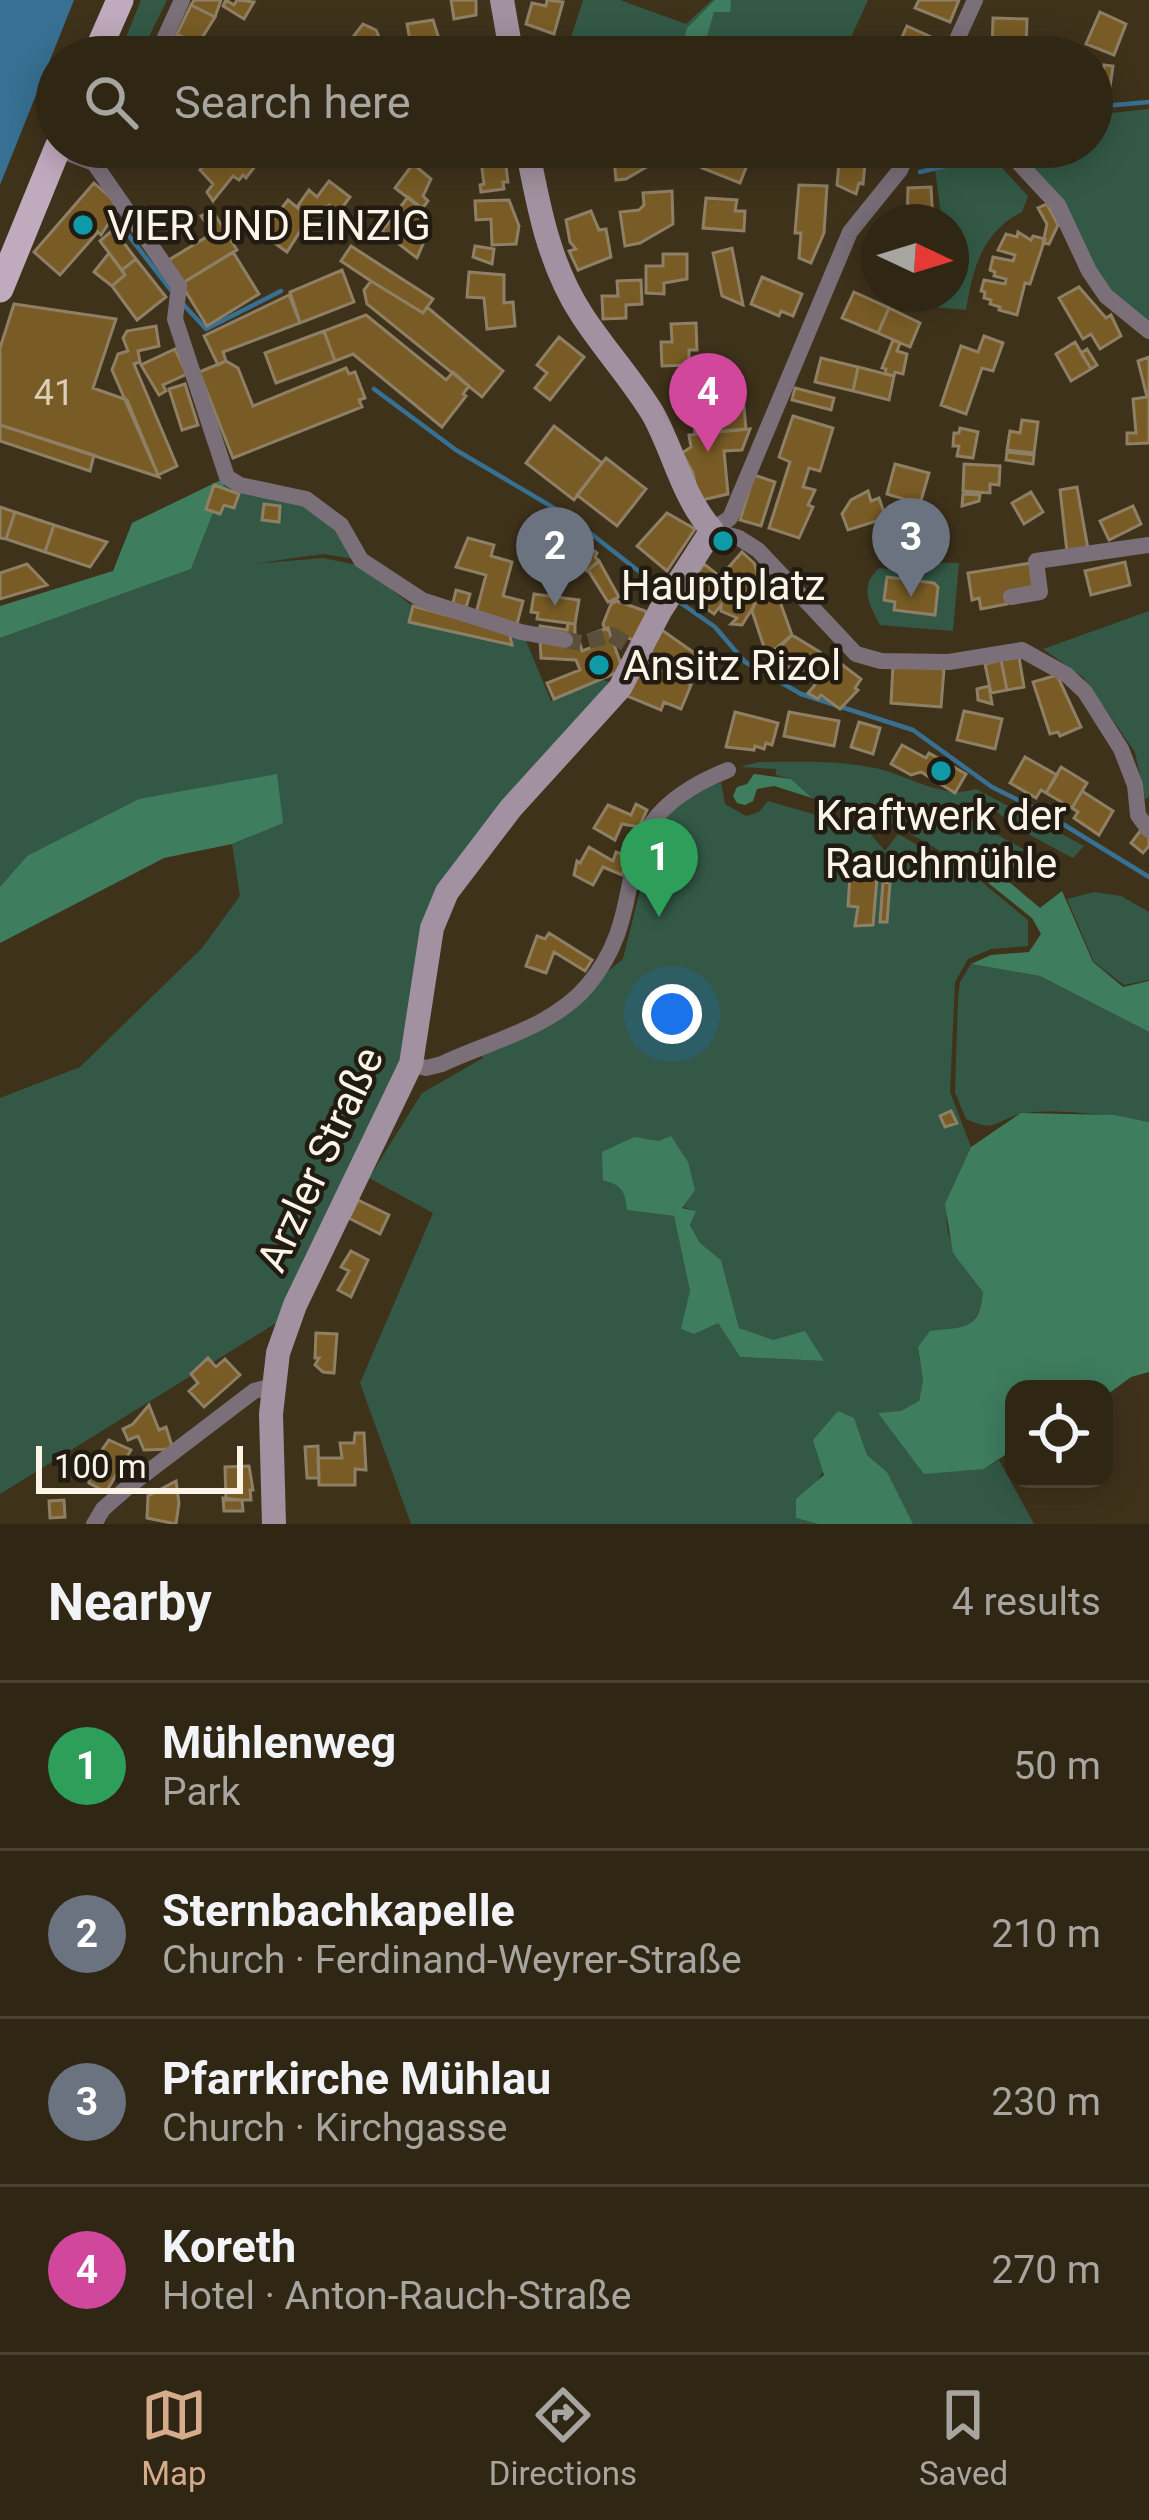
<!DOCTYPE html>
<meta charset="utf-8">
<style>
:root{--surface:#2f2614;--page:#372e1d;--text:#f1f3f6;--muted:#a7a5a0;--line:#4a4334;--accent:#d6ab8b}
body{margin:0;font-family:Roboto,sans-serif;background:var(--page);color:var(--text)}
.controls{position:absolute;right:36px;bottom:36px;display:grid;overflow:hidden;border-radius:24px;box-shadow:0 6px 30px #0003}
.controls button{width:108px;height:108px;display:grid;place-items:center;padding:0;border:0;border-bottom:3px solid var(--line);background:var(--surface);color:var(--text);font:60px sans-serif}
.compass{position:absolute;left:861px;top:204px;width:108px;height:108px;border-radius:50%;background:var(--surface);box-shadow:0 6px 30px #0003;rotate:94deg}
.scale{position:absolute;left:36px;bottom:30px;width:207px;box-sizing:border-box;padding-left:12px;border:6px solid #fcf4e6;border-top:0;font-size:33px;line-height:42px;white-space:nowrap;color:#fcf4e6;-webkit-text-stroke:9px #211b11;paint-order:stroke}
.you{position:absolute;left:672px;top:1014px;width:42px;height:42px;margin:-30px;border:9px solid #fff;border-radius:50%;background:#1a73e8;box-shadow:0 0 0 18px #1a73e833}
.badge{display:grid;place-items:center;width:78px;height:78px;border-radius:50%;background:var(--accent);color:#fff;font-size:39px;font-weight:700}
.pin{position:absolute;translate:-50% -99px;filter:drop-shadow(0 3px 6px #0008)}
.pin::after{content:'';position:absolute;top:63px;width:42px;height:36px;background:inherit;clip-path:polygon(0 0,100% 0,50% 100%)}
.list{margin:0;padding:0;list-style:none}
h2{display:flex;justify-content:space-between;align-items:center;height:156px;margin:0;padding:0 48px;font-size:51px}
h2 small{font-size:39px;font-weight:400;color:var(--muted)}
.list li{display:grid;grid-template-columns:78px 1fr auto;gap:36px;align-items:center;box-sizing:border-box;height:168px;padding:0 48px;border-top:3px solid var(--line)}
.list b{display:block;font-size:45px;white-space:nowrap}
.list p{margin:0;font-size:39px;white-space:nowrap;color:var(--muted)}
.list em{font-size:39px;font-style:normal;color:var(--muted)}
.icon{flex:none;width:66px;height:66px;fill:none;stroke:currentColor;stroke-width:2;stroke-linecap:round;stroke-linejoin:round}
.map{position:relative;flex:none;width:1149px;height:1524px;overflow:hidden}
.search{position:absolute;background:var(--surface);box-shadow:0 6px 30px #0003;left:36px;right:36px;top:36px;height:132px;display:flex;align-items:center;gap:30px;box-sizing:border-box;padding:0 42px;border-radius:66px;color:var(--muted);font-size:45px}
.sheet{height:828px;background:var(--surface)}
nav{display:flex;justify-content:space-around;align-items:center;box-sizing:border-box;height:168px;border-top:3px solid var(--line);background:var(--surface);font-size:33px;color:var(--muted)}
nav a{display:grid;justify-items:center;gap:6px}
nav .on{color:var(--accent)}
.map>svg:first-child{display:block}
.green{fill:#335946;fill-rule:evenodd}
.forest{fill:#3f7d5f}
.water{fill:#377093}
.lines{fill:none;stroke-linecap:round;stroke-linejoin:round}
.stream{stroke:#377093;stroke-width:4.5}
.building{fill:#795c25;stroke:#8e7f65;stroke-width:3}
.street-tunnel{stroke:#5b4f39;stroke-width:16;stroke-dasharray:16 8;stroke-linecap:butt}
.street{stroke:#7b707a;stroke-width:16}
.secondary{stroke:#a292a1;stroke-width:24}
.primary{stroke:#c0abbe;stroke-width:27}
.culture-dot{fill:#0f9aa8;stroke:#211b11;stroke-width:4.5}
.labels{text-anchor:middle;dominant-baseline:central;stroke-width:9;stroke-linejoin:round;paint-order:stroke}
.number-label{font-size:36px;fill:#dbceb6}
.poi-label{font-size:42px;fill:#fcf4e6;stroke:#211b11;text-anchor:start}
.street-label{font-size:42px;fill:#fcf4e6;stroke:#211b11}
</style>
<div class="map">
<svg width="1149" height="1524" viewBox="0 0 1149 1524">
<rect width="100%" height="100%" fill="#3f321b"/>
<path class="green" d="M141,0H167L139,57H118Z
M583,0H620L686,24L712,0H868L847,46L834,40L829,57H565Z
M1149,109V326L1114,298L1015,154L1019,147H1092V115Z
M776,147H890L889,152H847L816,166Z
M993,158L1028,196L1022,212C982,232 973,268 966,310L934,307L936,294H951V222H942L935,170Z
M227,477L306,499L361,560L323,554L252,564L323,558L362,566L411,605L524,636L551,701L600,678L612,684L433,899L411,1064L281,1320L0,1494V1098L80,1067L202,948L240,896L232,844L283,822L27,856L0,887V638L191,569Z
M920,562L959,563L953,631L880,625C869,604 859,587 879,568L913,572Z
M1149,611V797L1145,799L1135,752L1083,677L1043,649Z
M759,762C798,762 836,760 875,768C908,775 942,800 976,789L1084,846L1073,858L1011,825L984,799L962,805L943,804L942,812L967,818L1025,850L967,866L891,823L812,798L791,779L776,775V769L740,767Z
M721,782L725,804L746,816L759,812L768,801L854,826L860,822L885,851L898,834L978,879L1028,920V946L991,949L968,959L955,982L950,1092L971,1147C939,1217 934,1229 984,1292C979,1333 952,1334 918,1348L923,1380L919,1401L901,1412L878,1414L984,1469L999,1460L1034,1524H913L887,1472L867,1455L854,1419L796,1518L818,1524H411L360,1383L433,1213L369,1178L422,1093L483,1058L478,1047L561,1009L623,959L657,822L677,801ZM617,1184L695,1211L690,1224L700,1243L721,1260L739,1328L823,1361L740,1357L718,1323L690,1291L674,1216L628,1210L625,1193Z
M1094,892L1121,896L1149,912V980L1124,985L1094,962L1067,899Z
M971,964L1040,976L1149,1032V1122C1122,1116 1046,1107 1021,1114C994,1121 996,1133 966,1119L955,1092L958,999L960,982Z"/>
<path class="forest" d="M715,0H731L730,12H714L701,57H679L687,28Z
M227,477L191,569L0,638V606L113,571L132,523Z
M277,774L283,823L232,844L164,858L0,943V887L27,856L139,799Z
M754,774L791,779L812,798L774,786L757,789L753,801L745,805L737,803L733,796L737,787L747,784Z
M1016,855L1025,859L1002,876L1040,908L1062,891L1093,962L1123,987L1149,981V1032L1040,976L971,964L991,955L1029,952L1041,934L1032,918L967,866Z
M1021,1113L1114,1115L1149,1122V1372L1131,1377L1104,1397V1389H1014V1449L984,1469L924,1474L878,1413L901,1411L919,1401L923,1380L918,1347L930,1331C963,1327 980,1331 983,1292L953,1253L945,1204L971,1147Z
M671,1136L688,1162L695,1190L682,1208L696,1211L690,1225L700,1243L721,1260L739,1328L773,1340L805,1331L824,1361L740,1357L718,1323L694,1334L681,1329L690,1291L674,1216L627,1210C625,1191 622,1185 603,1180L602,1152L634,1137L659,1141Z
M838,1411L854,1418L867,1455L887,1472L913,1524H818L796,1518V1499L824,1475L813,1440Z"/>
<path class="water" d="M0,0H74L0,185Z"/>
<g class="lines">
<path class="stream" d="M1092,107L1149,102
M920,172L1004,152
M129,236L171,290
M182,303L206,329L281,291
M374,389L456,450L571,518L664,591
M678,601L715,627L745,662L801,694L913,730L992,787L1048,815L1149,877"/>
</g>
<path class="building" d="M194,0H221L215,17L191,5Z
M226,0L234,5L237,0L254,2L244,19L223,6Z
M451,0H476V15L454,19Z
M547,0L563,2L554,34L526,24L532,3L546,6Z
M919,0H959L950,22L915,8Z
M191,5L215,17L198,44L177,34Z
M1100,12L1126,24L1114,55L1086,44Z
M993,18L1027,19L1026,53H1017V56L992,52Z
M433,20L440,42L411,46L407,24Z
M363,24L376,30L379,37L375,42L381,51L376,57H344L341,52Z
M907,26L940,41L932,57H893Z
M177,34L205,48L221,57H165Z
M1104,65L1113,66L1110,87L1102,86Z
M204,147H260L266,152L246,178L243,175L239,180L233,176L213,201L207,192L213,184L200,170L205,163L197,156Z
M367,147H392L400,152L393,165Z
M544,147H585V149L545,155Z
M671,147L672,152L626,179L616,180L613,148Z
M710,147L741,148L738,156L749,160L740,183L702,168Z
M926,147H949L948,162L924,159Z
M505,158L508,182H503L504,189L481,192L480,185L484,184L481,161Z
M839,162L865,164L863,184L859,183L856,194L837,185Z
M413,164L431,179L423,196L428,201L422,209L395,188Z
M329,181L350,197L338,213L329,205L316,222L297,207L309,190L317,197Z
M94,183L120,206L101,235L98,232L60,275L34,252Z
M799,185L827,186L824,233L811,263L799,258L801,233H795Z
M931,187L933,222H907L908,188Z
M672,191L673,224L640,243L625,246L620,212L639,210L644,205L643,193Z
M408,197L429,214L417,230L426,237L417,258L382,231Z
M706,198L737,200L735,211H745L744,231L703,228Z
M288,200L309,217L287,252L262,234Z
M509,200L519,226L516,244L492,245L491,219L476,220L475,201Z
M1047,204L1058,225L1049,244L1043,243L1047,224L1038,208Z
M212,210L237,250L181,284L167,261L213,233L201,216Z
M591,211L599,230L606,229L611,257L578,270L569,251L576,249L570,242L566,220Z
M121,223L128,232L120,238L136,259L122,270L100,241Z
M1018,232L1031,240L1033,236L1045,239L1030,284L1025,283L1017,315L999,310L1000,307L990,304L991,300L984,298L985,292L981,291L984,280L1005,284L1006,279L994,276L995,272L990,270L993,257L1013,261L1015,255L998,250L1006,234L1017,237Z
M351,246L433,299L423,313L371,281L341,261Z
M475,246L494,249L492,264L473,257Z
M732,248L743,305L722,296L713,253Z
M233,252L259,294L207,326L181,284Z
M109,253L125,275L112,286L94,272Z
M663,254H687V279L664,283V294L646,293V266H663Z
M136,259L166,297L137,320L112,286L125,275L122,270Z
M342,270L354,302L300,323L290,292Z
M469,272L504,275V303L513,302L515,326L487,329L484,298L467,297Z
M762,277L802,294L793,316L781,311L779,316L751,304Z
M641,280L642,304L626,305V318L603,319L602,296H618L617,281Z
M371,281L423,313L427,307L503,371L482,397L367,304L364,290Z
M1079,287L1106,318L1111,315L1121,336L1100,349L1091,334L1083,339L1059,298Z
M854,292L889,308L878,333L842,318Z
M289,295L300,323L223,352L226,361L218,365L204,336Z
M14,304L116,319L93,388L127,400L159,477L0,425V348Z
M889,308L920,323L910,347L878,333Z
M366,315L446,380L453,372L469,386L463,394L466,396L442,427L353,354L335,361L324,331Z
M696,323L697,350H689V365L662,366L661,342H672L671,324Z
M156,326L159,346L138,351L140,362L134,364L177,466L158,475L112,370L118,354L128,351L123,338L127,331Z
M324,331L335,361L276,383L265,353Z
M984,336L1003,343L993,371L982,368L966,414L941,405L961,346L978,352Z
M559,337L584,357L550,400L535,388L547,373L537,365Z
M893,340L900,343L897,351L907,354L903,374L895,372L894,376L885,374L886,369L882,368Z
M1075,342L1091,369L1071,381L1056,354Z
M175,349L187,374L163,385L166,391L159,395L141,365Z
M1087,349L1097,365L1091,369L1081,353Z
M1149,357V443L1127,444V433H1136L1133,399L1147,397L1138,361Z
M821,358L858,367L853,391L815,382Z
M226,361L238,368L253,406L346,368L349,374L355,372L365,398L359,400L362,407L233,458L199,372Z
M858,367L894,376L889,400L853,391Z
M185,384L198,425L182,430L169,389Z
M717,386L721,431L695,434L692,387Z
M795,388L834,398L831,410L792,400Z
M743,397L746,429L721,431L718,400Z
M793,416L833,428L820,471L809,468L803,487L815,490L808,505L813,507L799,538L769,528L790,462L779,457Z
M1022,420L1038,422L1034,453L1007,450L1010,431L1020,433Z
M0,425L94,455L90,471L0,441Z
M554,426L602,463L574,500L526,463Z
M960,428L978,432L973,458L957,456L959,446H953L954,433H959Z
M750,429L742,450L724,451L728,494L698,501L693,473L682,453L691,447L689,435Z
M1007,452L1034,455L1033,464L1006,460Z
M606,458L646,489L617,526L577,495Z
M895,464L929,473L920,504L887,494Z
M964,464L1000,466L999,485L990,484V493L963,491Z
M754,475L775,482L761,526L740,520Z
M214,485L239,494L234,508L224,505L220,514L206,509Z
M1077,487L1088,549L1067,552L1060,490Z
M868,491L871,501L879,498L886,518L848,530L842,514L851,500Z
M1031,492L1043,512L1024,524L1012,503Z
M963,494L980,495L979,501L962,506Z
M264,504L280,506L279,522L262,520Z
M1133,506L1141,524L1109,540L1100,521Z
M0,507L15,512L6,539L0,538Z
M15,512L54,525L45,552L6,539Z
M667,513L695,529L667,571L637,546Z
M54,525L107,542L90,567L45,552Z
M562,527L597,553L595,557L599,561L587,571L568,557L561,581L535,574L545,539L556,543Z
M468,538L494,545L491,556L512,562L503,596L523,601L516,628L475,617L486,575L456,567Z
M742,552L754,563L759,577L774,585L747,598L722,575Z
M599,561L619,597L608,602L588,570Z
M1125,562L1130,585L1091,595L1085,571Z
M1031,563L1035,588L1006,593L1007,604L981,609L979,598L972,600L968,573Z
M27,564L47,585L0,599V573Z
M704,564L755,604L742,625L731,624L737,618L721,611V605L714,614L684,593Z
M887,577L934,583L938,587L935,615L894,610L895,602L884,600Z
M774,585L792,635L767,656L752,611L755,604L747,598Z
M456,590L470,594L465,611L452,607Z
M534,594L579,600L575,624L537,619L538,613L531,612Z
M617,601L645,611L648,618L633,640L605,629L603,624L611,604Z
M413,606L509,632L512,645L409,622Z
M568,623L575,624V644L539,633L540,626L567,630Z
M608,628L623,670L554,699L547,683L580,670L576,660L541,658L540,640L580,644L582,651L598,645L594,633Z
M659,628L706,661L695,677L646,649Z
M792,635L820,652L806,677L778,662L775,668L764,663Z
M1019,657L1024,687L1007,690L1001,660Z
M836,660L861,679L855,688L858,690L840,709L821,695L818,699L808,693Z
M1001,660L1007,690L991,693L985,664Z
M642,661L691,685L681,709L664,702L661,710L627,696Z
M893,665L944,669L941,707L891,703Z
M1057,675L1081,727L1060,736L1058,732L1050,734L1033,682Z
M989,686L992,704L978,700L977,689Z
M964,711L1002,719L995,749L957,740Z
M735,712L778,723L772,745L766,743L764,749L755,746L754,750L726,747Z
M789,712L839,721L834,746L784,736Z
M859,722L880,728L873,754L851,747Z
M902,745L926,758L929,753L966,774L955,793L921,772L911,775L891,764Z
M1025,757L1057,775L1046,793L1041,790L1036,798L1010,783Z
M1061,767L1087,783L1072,808L1046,793Z
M1082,791L1113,811L1099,835L1074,818L1078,812L1072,808Z
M636,804L647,810L639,827L622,824L615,840L594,828L608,805L631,815Z
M1141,830L1149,837V846L1143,853L1131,843Z
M589,847L613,861L616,852L628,856L622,875L603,867L593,885L574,875L577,861L580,863Z
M850,876L877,878L873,925L855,926L858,907L848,906Z
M883,882L890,883L887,922H880Z
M549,933L592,960L585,971L554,952L546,973L526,966L537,936L545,939Z
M951,1111L957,1123L945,1127L940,1116Z
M358,1200L389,1215L380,1234L349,1218Z
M351,1251L368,1260L351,1297L338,1290L349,1271L341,1267Z
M316,1333L337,1334L334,1373L323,1372L315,1365L319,1358H315Z
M208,1358L216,1367L225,1359L240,1375L204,1407L189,1391L198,1383L191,1374Z
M149,1405L159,1430L166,1427L173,1449L144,1450L138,1436L128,1440L123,1429L133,1424Z
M355,1433H364L366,1470L355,1469V1485H319L318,1458H342L340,1443H354Z
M109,1440L131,1450L106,1492L89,1483L88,1470Z
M318,1446L319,1478H307L305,1447Z
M249,1466L253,1490H250L251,1500H226L225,1467Z
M176,1481L179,1503L176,1524L147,1518L148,1496Z
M223,1498L242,1500L243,1511H224Z
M64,1500L65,1517L50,1518L49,1501Z"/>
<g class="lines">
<path class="street-tunnel" d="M565,640L582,643L612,635L639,652"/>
<path class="street" d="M156,57L182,0
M949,57L975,0
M1004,147L1058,205L1089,271L1106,296L1149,331
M57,149L94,163L179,286L175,319L227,477L240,485L306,499L341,525L361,560L422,600L521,632L565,640
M94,163L105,147
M712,530L739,538L758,550L856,654L881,661L949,662L1022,650L1067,675L1085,692L1121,749L1135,785L1138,815L1149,830
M712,530L730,518L850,232L900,170L910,147
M1011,597L1040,592L1036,561L1149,545
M411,1064L426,1068L442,1064C490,1041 552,1028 588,985C660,898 592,824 728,770
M94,1524L103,1509L128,1487L254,1391L272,1386"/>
<path class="secondary" d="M502,0L512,57
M274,1524L271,1414L278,1353L295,1305L411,1064L432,928L447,892L511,808L620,688L660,611L712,530C683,498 674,452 653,414C632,379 604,349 582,315C549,265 538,205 527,147"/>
<path class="primary" d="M95,57L120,0
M0,289L58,147"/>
</g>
<g class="culture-dot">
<circle cx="83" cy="225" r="12"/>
<circle cx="723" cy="541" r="12"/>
<circle cx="599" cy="665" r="12"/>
<circle cx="941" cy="771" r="12"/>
</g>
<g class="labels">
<g class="number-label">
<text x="54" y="393">41</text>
</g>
<g class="poi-label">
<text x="107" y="225">VIER UND EINZIG</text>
<text x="723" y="585" text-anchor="middle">Hauptplatz</text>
<text x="623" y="665">Ansitz Rizol</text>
<text x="941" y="815" text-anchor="middle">Kraftwerk der<tspan x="941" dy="48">Rauchmühle</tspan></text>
</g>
<g class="street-label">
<text transform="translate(320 1159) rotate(-65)">Arzler Straße</text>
</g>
</g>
</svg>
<div class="controls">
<button><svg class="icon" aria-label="locate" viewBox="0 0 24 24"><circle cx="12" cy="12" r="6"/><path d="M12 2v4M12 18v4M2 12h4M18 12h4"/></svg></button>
</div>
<svg class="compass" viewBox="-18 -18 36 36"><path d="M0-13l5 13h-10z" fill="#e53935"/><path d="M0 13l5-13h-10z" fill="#a7a5a0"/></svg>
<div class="scale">100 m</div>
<div class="you"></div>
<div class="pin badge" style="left:659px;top:917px;background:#2e9e5b">1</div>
<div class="pin badge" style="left:555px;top:606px;background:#6b7280">2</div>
<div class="pin badge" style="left:911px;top:597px;background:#6b7280">3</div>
<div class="pin badge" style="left:708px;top:452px;background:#d1479c">4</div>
<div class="search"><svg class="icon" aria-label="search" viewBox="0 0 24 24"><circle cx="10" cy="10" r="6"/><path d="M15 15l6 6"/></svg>Search here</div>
</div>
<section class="sheet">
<h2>Nearby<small>4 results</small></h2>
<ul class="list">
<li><span class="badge" style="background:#2e9e5b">1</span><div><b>Mühlenweg</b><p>Park</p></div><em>50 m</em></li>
<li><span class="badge" style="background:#6b7280">2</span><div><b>Sternbachkapelle</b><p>Church · Ferdinand-Weyrer-Straße</p></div><em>210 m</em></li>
<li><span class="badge" style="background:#6b7280">3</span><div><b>Pfarrkirche Mühlau</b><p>Church · Kirchgasse</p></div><em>230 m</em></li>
<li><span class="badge" style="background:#d1479c">4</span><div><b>Koreth</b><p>Hotel · Anton-Rauch-Straße</p></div><em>270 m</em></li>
</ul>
</section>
<nav>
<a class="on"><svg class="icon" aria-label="map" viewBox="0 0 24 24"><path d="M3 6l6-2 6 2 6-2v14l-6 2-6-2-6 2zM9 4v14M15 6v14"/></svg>Map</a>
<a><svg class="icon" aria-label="directions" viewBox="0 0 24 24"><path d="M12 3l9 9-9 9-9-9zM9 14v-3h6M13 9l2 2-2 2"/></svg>Directions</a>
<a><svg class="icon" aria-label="saved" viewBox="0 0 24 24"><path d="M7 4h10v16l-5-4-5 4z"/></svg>Saved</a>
</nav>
